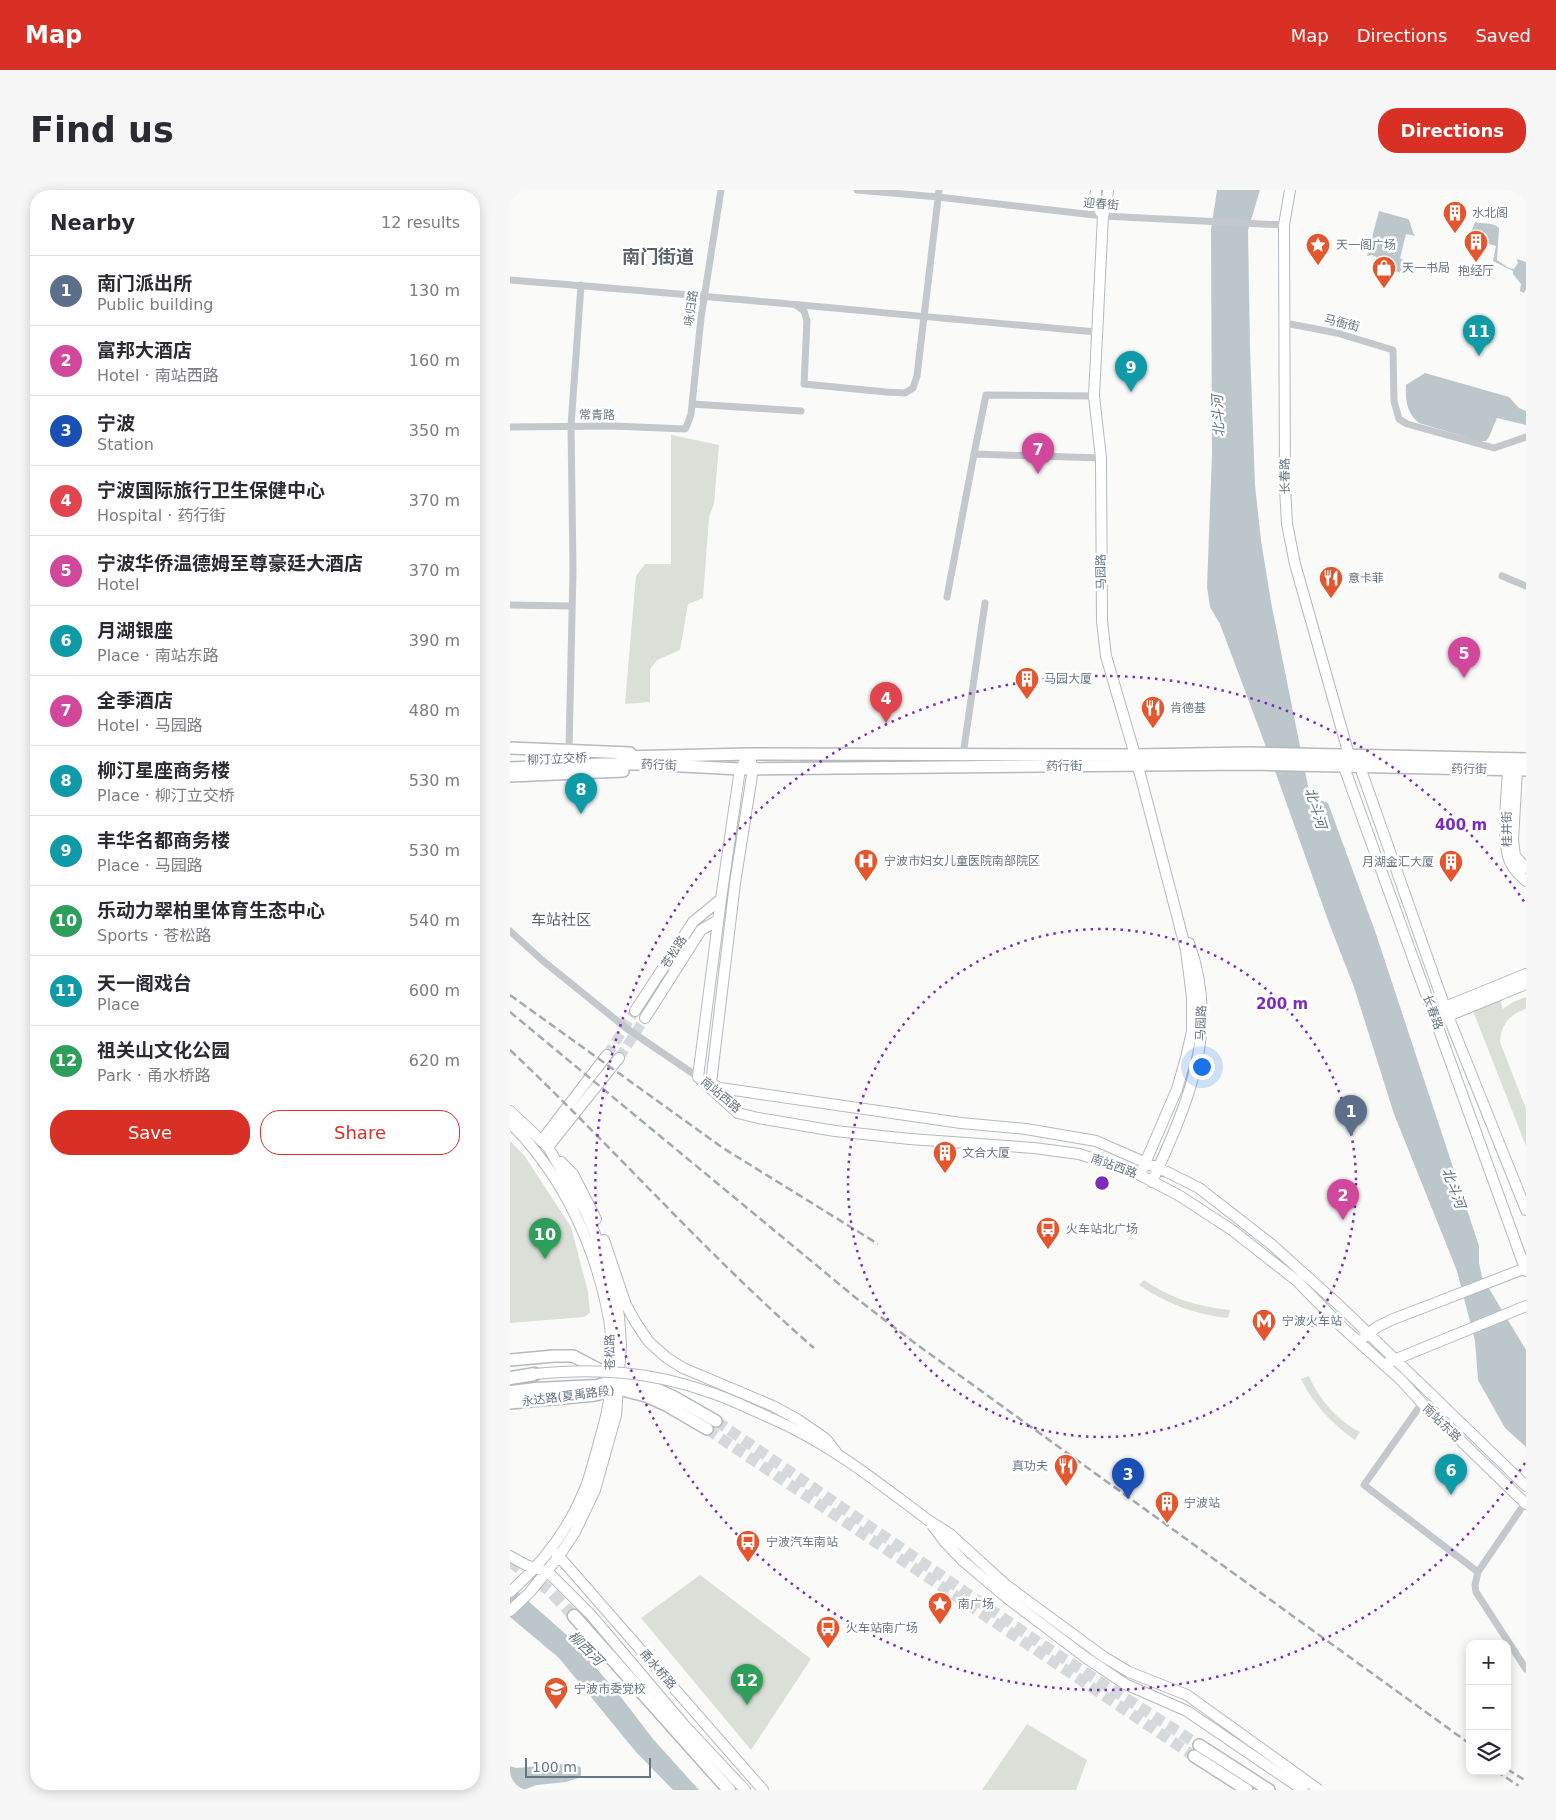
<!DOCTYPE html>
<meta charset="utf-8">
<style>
:root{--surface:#fff;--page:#f7f7f7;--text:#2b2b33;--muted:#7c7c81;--line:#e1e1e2;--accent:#d93025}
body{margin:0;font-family:"DejaVu Sans","Noto Sans SC",sans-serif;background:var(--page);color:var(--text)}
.controls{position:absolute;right:15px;bottom:15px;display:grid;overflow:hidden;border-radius:10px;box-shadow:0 2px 12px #0003}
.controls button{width:45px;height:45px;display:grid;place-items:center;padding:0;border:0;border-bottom:1px solid var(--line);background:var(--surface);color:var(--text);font:25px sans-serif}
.scale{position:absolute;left:15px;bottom:12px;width:126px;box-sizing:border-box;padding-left:5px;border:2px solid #657683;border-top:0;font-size:14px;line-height:18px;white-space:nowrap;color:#657683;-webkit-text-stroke:4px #fff;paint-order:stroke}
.you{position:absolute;left:691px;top:876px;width:18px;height:18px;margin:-12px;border:4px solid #fff;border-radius:50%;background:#1a73e8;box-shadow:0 0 0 8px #1a73e833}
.badge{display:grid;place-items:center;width:32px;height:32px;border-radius:50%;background:var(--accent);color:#fff;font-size:16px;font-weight:700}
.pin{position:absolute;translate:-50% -41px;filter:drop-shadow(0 1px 2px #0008)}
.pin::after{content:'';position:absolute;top:26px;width:18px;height:15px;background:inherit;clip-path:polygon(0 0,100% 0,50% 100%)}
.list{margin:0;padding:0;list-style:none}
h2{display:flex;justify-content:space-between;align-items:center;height:65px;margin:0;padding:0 20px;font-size:21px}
h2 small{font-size:16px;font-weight:400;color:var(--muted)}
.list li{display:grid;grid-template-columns:32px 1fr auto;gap:15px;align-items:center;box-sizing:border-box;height:70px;padding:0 20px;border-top:1px solid var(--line)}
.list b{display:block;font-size:19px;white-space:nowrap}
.list p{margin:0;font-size:16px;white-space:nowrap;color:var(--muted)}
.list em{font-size:16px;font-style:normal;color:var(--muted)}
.actions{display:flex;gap:10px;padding:15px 20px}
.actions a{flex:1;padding:11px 0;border:1px solid var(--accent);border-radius:20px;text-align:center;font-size:18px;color:var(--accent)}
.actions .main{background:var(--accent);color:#fff}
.icon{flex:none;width:28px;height:28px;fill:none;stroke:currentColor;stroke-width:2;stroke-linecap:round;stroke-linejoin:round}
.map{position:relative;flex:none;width:1016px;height:1600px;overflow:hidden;border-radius:20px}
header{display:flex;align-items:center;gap:30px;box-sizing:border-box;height:70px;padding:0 25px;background:var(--accent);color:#fff}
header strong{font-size:24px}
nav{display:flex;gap:28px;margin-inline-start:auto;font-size:18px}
.intro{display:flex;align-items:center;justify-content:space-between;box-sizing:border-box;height:120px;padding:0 30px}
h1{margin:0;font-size:35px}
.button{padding:12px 22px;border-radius:20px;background:var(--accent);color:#fff;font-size:18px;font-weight:700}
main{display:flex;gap:30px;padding:0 30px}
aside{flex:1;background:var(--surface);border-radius:20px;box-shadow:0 2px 12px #0003}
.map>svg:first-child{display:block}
.green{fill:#dadfd7}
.water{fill:#bbc7cb}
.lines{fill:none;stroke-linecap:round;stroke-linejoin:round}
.secondary-tunnel{stroke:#d5d9db;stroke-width:10;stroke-dasharray:10 5;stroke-linecap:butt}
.primary-tunnel{stroke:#d5d9db;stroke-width:11;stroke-dasharray:11 5.5;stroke-linecap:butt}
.highway-tunnel{stroke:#d5d9db;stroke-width:12;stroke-dasharray:12 6;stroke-linecap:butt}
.secondary-casing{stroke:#b3babf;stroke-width:12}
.primary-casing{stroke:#b5babe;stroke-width:14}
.highway-casing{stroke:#b4b9bd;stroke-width:15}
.street{stroke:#c3c8cc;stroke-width:7}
.secondary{stroke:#fff;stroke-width:10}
.primary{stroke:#fff;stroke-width:11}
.highway{stroke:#fff;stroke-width:12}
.rail{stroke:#a2aab0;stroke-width:2.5;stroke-dasharray:8 4;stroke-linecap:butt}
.secondary-bridge-casing{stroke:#b3babf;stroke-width:12;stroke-linecap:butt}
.secondary-bridge{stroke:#fff;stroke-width:10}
.ring{fill:none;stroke:#7b2cbf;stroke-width:2.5;stroke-dasharray:2.5 5}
.labels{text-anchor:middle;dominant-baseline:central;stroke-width:5;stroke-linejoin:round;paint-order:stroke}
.street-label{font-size:12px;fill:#657683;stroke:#fff}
.poi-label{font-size:12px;fill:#657683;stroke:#fff;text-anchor:start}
.water-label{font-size:14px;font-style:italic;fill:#60757c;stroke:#fff}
.quarter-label{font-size:15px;fill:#57646e;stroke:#fff}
.district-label{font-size:18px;font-weight:bold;fill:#57646e;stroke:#fff}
.centre{fill:#7b2cbf;stroke:#fff;stroke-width:2.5}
.ring-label{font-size:15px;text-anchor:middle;font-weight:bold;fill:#7b2cbf;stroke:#fff;stroke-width:5;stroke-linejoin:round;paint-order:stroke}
</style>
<header>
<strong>Map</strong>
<nav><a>Map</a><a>Directions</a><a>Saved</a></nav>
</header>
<div class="intro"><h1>Find us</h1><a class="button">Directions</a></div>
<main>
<aside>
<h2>Nearby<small>12 results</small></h2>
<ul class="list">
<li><span class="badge" style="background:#5c6f8a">1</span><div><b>南门派出所</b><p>Public building</p></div><em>130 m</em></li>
<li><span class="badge" style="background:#d1479c">2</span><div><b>富邦大酒店</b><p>Hotel · 南站西路</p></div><em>160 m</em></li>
<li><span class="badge" style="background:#1a4fb4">3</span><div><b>宁波</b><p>Station</p></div><em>350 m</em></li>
<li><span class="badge" style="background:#e0444e">4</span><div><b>宁波国际旅行卫生保健中心</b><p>Hospital · 药行街</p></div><em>370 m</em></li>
<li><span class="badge" style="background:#d1479c">5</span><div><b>宁波华侨温德姆至尊豪廷大酒店</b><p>Hotel</p></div><em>370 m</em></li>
<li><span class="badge" style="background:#0f9aa8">6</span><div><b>月湖银座</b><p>Place · 南站东路</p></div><em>390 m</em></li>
<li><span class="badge" style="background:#d1479c">7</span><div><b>全季酒店</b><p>Hotel · 马园路</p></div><em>480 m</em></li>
<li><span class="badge" style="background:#0f9aa8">8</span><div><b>柳汀星座商务楼</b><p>Place · 柳汀立交桥</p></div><em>530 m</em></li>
<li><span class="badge" style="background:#0f9aa8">9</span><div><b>丰华名都商务楼</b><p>Place · 马园路</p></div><em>530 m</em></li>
<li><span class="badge" style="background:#2e9e5b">10</span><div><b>乐动力翠柏里体育生态中心</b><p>Sports · 苍松路</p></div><em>540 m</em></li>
<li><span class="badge" style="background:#0f9aa8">11</span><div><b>天一阁戏台</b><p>Place</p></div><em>600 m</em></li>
<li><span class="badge" style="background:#2e9e5b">12</span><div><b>祖关山文化公园</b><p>Park · 甬水桥路</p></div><em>620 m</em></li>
</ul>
<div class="actions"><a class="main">Save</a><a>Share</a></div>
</aside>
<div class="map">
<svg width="1016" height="1600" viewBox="0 0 1016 1600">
<rect width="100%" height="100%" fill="#fafaf8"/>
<path class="green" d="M161,245L209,255L204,314L199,327L193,408L178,414L170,460L147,470L140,479V512L115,514L126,386L135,374H161Z
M1016,807V819C1000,824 991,834 990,852L1016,919V956L963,821L990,810L993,819L1003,812Z
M0,951L14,965L61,1037L78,1102L80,1123L74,1127L0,1133Z
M634,1090C659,1108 689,1117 720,1120L718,1128C686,1125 655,1113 629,1095Z
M799,1186C808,1208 828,1231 850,1242L845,1250C822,1234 803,1214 791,1189Z
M190,1385L301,1469L241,1560L131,1428Z
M517,1534L577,1570L566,1600H472Z"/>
<path class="water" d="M707,0H750L738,40L740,158L745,295L751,350L761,412L800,606L818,613L865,741L969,1056V1073L972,1087L1016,1160V1257L995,1238L968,1190L965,1151L947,1081L884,924L844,797L819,733L765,581L710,434L700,417L697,397L702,264L701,40Z
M869,21L898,29C901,33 901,39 905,46L896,44L890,68L895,71L897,77L892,83L871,78L870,69L862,65L857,66Z
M965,32C972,34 983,32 989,38L987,70L999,78L1004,79L1008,73L1007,69L1016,72V99L1014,103L1010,101L1011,94L1003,84V81L983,71L986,56L959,48Z
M915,183L999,207L1009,218L1016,221V235L987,228L979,247L976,251H969L909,233C897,224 895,209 896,195Z
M0,1395L59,1447L107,1502L143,1549L189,1600H163L126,1562L49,1468L0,1427Z
M65,1573L71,1578V1587L56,1592L27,1595L13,1600H0V1576L6,1578Z"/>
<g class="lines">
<path class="secondary-tunnel" d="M97,865L125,821
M109,868L135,828"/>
<path class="primary-tunnel" d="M206,1231L531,1454L689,1555
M197,1239L684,1566"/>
<path class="highway-tunnel" d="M0,1371L40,1401L64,1426"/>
<defs>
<path id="secondary" d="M586,0L585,13L593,26
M598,0L597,11L593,26L584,206L591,268L592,431L596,466L625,565L676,760L682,807V841L676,868L667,899L630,985
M780,0L774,35L775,298L777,334L785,374L839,565L850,577L938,826L1016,1020
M837,570L834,577L1016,1081
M998,579C997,604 992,643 998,666C1000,676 1009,685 1016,691
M1007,580L1003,650L1005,666L1016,678
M935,817L1016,784
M125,821L183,732L211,709
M938,826L1016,794
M135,828L191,740L208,730
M188,887L228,923L248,928L325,941L400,949L524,958L569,964L619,980L630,985L670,1006L722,1040L787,1091L832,1137L890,1189L912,1213L1016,1314
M188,887L211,709L230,579L239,564L243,579L225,693L201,893
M200,893L210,898L451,933L516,939L586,951L657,982L689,998L761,1054L831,1117L1016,1296
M0,921L38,957L76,1023L85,1044L103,1100L109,1126L111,1155L106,1225L85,1300L65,1342L49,1366L20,1402L0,1421
M0,933C53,985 86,1057 99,1129C103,1152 102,1178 100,1201C99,1221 92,1240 87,1260C83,1272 81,1284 76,1296C60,1338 33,1373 0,1402
M32,950L97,865
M38,957L109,868
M51,972L63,984L86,1029
M642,992C678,912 711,841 679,753
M94,1050L116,1115L126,1133L139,1152L157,1168L173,1178L263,1216L287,1229L316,1249L326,1262
M854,1147L867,1137L881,1130L1016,1078
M879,1172L1016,1116
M263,1229C322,1255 367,1292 418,1330
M46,1363L253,1600
M0,1366L16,1375L38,1382L81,1425L175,1536L235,1600"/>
<path id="primary" d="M0,558L120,563
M112,567L239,564L625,565L739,563L1016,569
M0,578L93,574H134L230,579L738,574L1016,580
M0,586L113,581
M0,1170L44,1166H63L109,1190L138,1195L164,1207L206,1231
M0,1213L85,1205L108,1199L136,1206L156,1215L197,1239
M689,1555L759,1600
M684,1566L737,1600"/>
<path id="highway" d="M0,1188L25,1184
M0,1202L26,1199L87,1196L109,1190
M64,1426L219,1600"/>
</defs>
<use href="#secondary" class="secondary-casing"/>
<use href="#primary" class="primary-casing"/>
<use href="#highway" class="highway-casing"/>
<path class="street" d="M347,0L428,7L593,26L774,35
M0,90C196,105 391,125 587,142
M287,116L294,121L297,131L294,194L376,202L395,203L403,198L407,186L429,0
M775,133L827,143L883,160L884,211L889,229L897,234L984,258L1016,247
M182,214L291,221
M0,237L103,236L175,239L178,233L181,224L191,128L211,0
M464,264L476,205L584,206
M992,386L1016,396
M437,407L464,264L591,268
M0,415L62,416
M59,560L63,380L61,236L71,95
M453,565L475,413
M0,741L32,770L116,838L188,887
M912,1213L854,1295L968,1382L1015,1313
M968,1382L965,1395L966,1402L1016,1479"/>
<use href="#secondary" class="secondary"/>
<use href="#primary" class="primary"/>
<use href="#highway" class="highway"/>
<path class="rail" d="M0,805L213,958L368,1054
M0,822L346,1108L402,1151L960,1554
M0,860C103,957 197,1065 304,1158
M997,1579L1016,1591
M986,1581L1015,1600"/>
<defs>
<path id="secondary-bridge" d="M25,1184C88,1178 139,1181 199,1202C221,1209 242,1220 263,1229
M418,1330L440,1344L496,1395L594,1467L619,1482L677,1505L809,1600
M422,1335L435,1352L453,1371L497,1408L575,1467L615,1494L677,1521L793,1600"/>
</defs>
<use href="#secondary-bridge" class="secondary-bridge-casing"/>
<use href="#secondary-bridge" class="secondary-bridge"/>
</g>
<g class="ring">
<circle cx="592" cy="993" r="254"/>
<path d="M1015 1273A507 507 0 1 1 1015 713"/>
</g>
<defs>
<symbol id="building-pin" viewBox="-11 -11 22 30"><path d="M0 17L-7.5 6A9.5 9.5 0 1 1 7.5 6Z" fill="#e4572e" stroke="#fff"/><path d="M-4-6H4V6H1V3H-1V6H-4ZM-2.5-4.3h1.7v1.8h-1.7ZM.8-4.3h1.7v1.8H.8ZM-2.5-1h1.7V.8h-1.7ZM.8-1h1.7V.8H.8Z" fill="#fff"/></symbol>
<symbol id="sight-pin" viewBox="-11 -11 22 30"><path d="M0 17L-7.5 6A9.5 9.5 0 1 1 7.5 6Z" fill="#e4572e" stroke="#fff"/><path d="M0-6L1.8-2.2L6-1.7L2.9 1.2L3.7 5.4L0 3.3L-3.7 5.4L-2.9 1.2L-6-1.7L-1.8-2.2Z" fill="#fff"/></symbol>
<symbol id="shop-pin" viewBox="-11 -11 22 30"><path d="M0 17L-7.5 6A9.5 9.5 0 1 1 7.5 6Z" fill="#e4572e" stroke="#fff"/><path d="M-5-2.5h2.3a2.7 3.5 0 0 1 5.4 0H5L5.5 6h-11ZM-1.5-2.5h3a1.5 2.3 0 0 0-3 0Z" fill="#fff"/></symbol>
<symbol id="restaurant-pin" viewBox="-11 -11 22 30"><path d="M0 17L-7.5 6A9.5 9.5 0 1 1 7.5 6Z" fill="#e4572e" stroke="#fff"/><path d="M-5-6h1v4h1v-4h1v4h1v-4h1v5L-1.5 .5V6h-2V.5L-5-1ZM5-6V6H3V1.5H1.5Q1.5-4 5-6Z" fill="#fff"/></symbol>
<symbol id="hospital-pin" viewBox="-11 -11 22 30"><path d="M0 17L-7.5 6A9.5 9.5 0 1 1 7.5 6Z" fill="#e4572e" stroke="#fff"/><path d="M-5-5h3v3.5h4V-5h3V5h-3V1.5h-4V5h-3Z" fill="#fff"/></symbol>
<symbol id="bus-pin" viewBox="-11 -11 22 30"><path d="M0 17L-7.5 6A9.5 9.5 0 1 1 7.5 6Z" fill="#e4572e" stroke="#fff"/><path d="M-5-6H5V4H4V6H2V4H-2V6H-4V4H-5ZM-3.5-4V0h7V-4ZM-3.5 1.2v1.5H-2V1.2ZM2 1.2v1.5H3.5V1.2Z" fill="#fff"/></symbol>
<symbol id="metro-pin" viewBox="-11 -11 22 30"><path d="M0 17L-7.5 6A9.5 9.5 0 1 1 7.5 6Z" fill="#e4572e" stroke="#fff"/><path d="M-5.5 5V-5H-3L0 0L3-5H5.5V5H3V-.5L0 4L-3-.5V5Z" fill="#fff"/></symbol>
<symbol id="school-pin" viewBox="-11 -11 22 30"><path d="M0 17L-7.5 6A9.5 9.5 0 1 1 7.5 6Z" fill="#e4572e" stroke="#fff"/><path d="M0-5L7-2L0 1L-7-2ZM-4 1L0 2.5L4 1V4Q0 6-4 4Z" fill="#fff"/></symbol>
</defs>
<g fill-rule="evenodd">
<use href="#building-pin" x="931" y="9" width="28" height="38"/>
<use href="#building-pin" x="952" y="38" width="28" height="38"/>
<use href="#sight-pin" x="794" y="41" width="28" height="38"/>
<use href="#shop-pin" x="860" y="64" width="28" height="38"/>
<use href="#restaurant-pin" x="807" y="374" width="28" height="38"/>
<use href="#building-pin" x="503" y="475" width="28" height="38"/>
<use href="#restaurant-pin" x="629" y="504" width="28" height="38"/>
<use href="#hospital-pin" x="342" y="657" width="28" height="38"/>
<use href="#building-pin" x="927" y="658" width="28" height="38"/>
<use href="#building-pin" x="421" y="949" width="28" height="38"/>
<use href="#bus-pin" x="524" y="1025" width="28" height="38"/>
<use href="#metro-pin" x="740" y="1117" width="28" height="38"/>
<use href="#restaurant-pin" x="542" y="1262" width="28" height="38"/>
<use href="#building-pin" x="643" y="1299" width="28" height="38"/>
<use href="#bus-pin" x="224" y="1338" width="28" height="38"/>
<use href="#sight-pin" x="416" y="1400" width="28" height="38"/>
<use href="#bus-pin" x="304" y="1424" width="28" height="38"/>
<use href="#school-pin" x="32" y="1485" width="28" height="38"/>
</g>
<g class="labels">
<g class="street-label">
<text transform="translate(591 14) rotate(5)">迎春街</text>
<text transform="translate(181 118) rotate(-82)">咏归路</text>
<text transform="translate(832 133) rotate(14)">马衙街</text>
<text transform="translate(87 225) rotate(1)">常青路</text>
<text transform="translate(775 286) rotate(-91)">长春路</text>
<text transform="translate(591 382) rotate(-91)">马园路</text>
<text transform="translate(47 569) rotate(-2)">柳汀立交桥</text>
<text transform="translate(149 575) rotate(2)">药行街</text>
<text x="554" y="576">药行街</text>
<text transform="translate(959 579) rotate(1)">药行街</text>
<text transform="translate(997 639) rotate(-91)">桂井街</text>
<text transform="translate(164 762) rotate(-57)">苍松路</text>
<text transform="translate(923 822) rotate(70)">长春路</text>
<text transform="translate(691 833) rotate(-88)">马园路</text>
<text transform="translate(211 905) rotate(40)">南站西路</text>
<text transform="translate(604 976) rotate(20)">南站西路</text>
<text transform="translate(100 1162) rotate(-91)">苍松路</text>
<text transform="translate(58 1206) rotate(-7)">永达路(夏禹路段)</text>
<text transform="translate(932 1233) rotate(44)">南站东路</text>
<text transform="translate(148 1479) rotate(49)">甬水桥路</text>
</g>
<g class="poi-label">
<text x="962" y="23">水北阁</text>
<text x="826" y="55">天一阁广场</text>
<text x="892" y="78">天一书局</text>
<text x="966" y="81" text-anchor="middle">抱经厅</text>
<text x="838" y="388">意卡菲</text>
<text x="534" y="489">马园大厦</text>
<text x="660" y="518">肯德基</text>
<text x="374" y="671">宁波市妇女儿童医院南部院区</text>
<text x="924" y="672" text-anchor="end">月湖金汇大厦</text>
<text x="452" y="963">文合大厦</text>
<text x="556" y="1039">火车站北广场</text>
<text x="772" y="1131">宁波火车站</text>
<text x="538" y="1276" text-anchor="end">真功夫</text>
<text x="674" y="1313">宁波站</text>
<text x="256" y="1352">宁波汽车南站</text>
<text x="448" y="1414">南广场</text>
<text x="336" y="1438">火车站南广场</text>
<text x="64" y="1499">宁波市委党校</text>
</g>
<g class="water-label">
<text transform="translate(708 226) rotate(-93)">北斗河</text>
<text transform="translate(806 618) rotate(73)">北斗河</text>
<text transform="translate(944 998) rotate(70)">北斗河</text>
<text transform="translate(76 1458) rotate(45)">柳西河</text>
</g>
<g class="quarter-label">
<text x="51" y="730">车站社区</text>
</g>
<g class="district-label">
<text x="148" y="66">南门街道</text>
</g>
</g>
<circle cx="592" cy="993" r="8" class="centre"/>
<g class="ring-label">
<text x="951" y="640">400 m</text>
<text x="772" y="819">200 m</text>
</g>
</svg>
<div class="controls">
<button>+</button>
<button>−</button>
<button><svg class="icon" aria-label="layers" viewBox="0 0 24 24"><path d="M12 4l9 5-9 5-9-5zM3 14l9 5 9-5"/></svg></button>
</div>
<div class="scale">100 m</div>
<div class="you"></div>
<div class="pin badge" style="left:841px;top:946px;background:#5c6f8a">1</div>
<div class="pin badge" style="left:833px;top:1030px;background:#d1479c">2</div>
<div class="pin badge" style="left:618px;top:1309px;background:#1a4fb4">3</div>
<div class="pin badge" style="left:376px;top:533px;background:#e0444e">4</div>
<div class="pin badge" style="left:954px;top:488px;background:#d1479c">5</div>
<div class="pin badge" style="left:941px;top:1305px;background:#0f9aa8">6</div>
<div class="pin badge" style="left:528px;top:284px;background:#d1479c">7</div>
<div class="pin badge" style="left:71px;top:624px;background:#0f9aa8">8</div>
<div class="pin badge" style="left:621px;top:202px;background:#0f9aa8">9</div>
<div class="pin badge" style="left:35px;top:1069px;background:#2e9e5b">10</div>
<div class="pin badge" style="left:969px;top:166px;background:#0f9aa8">11</div>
<div class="pin badge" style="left:237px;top:1515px;background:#2e9e5b">12</div>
</div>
</main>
